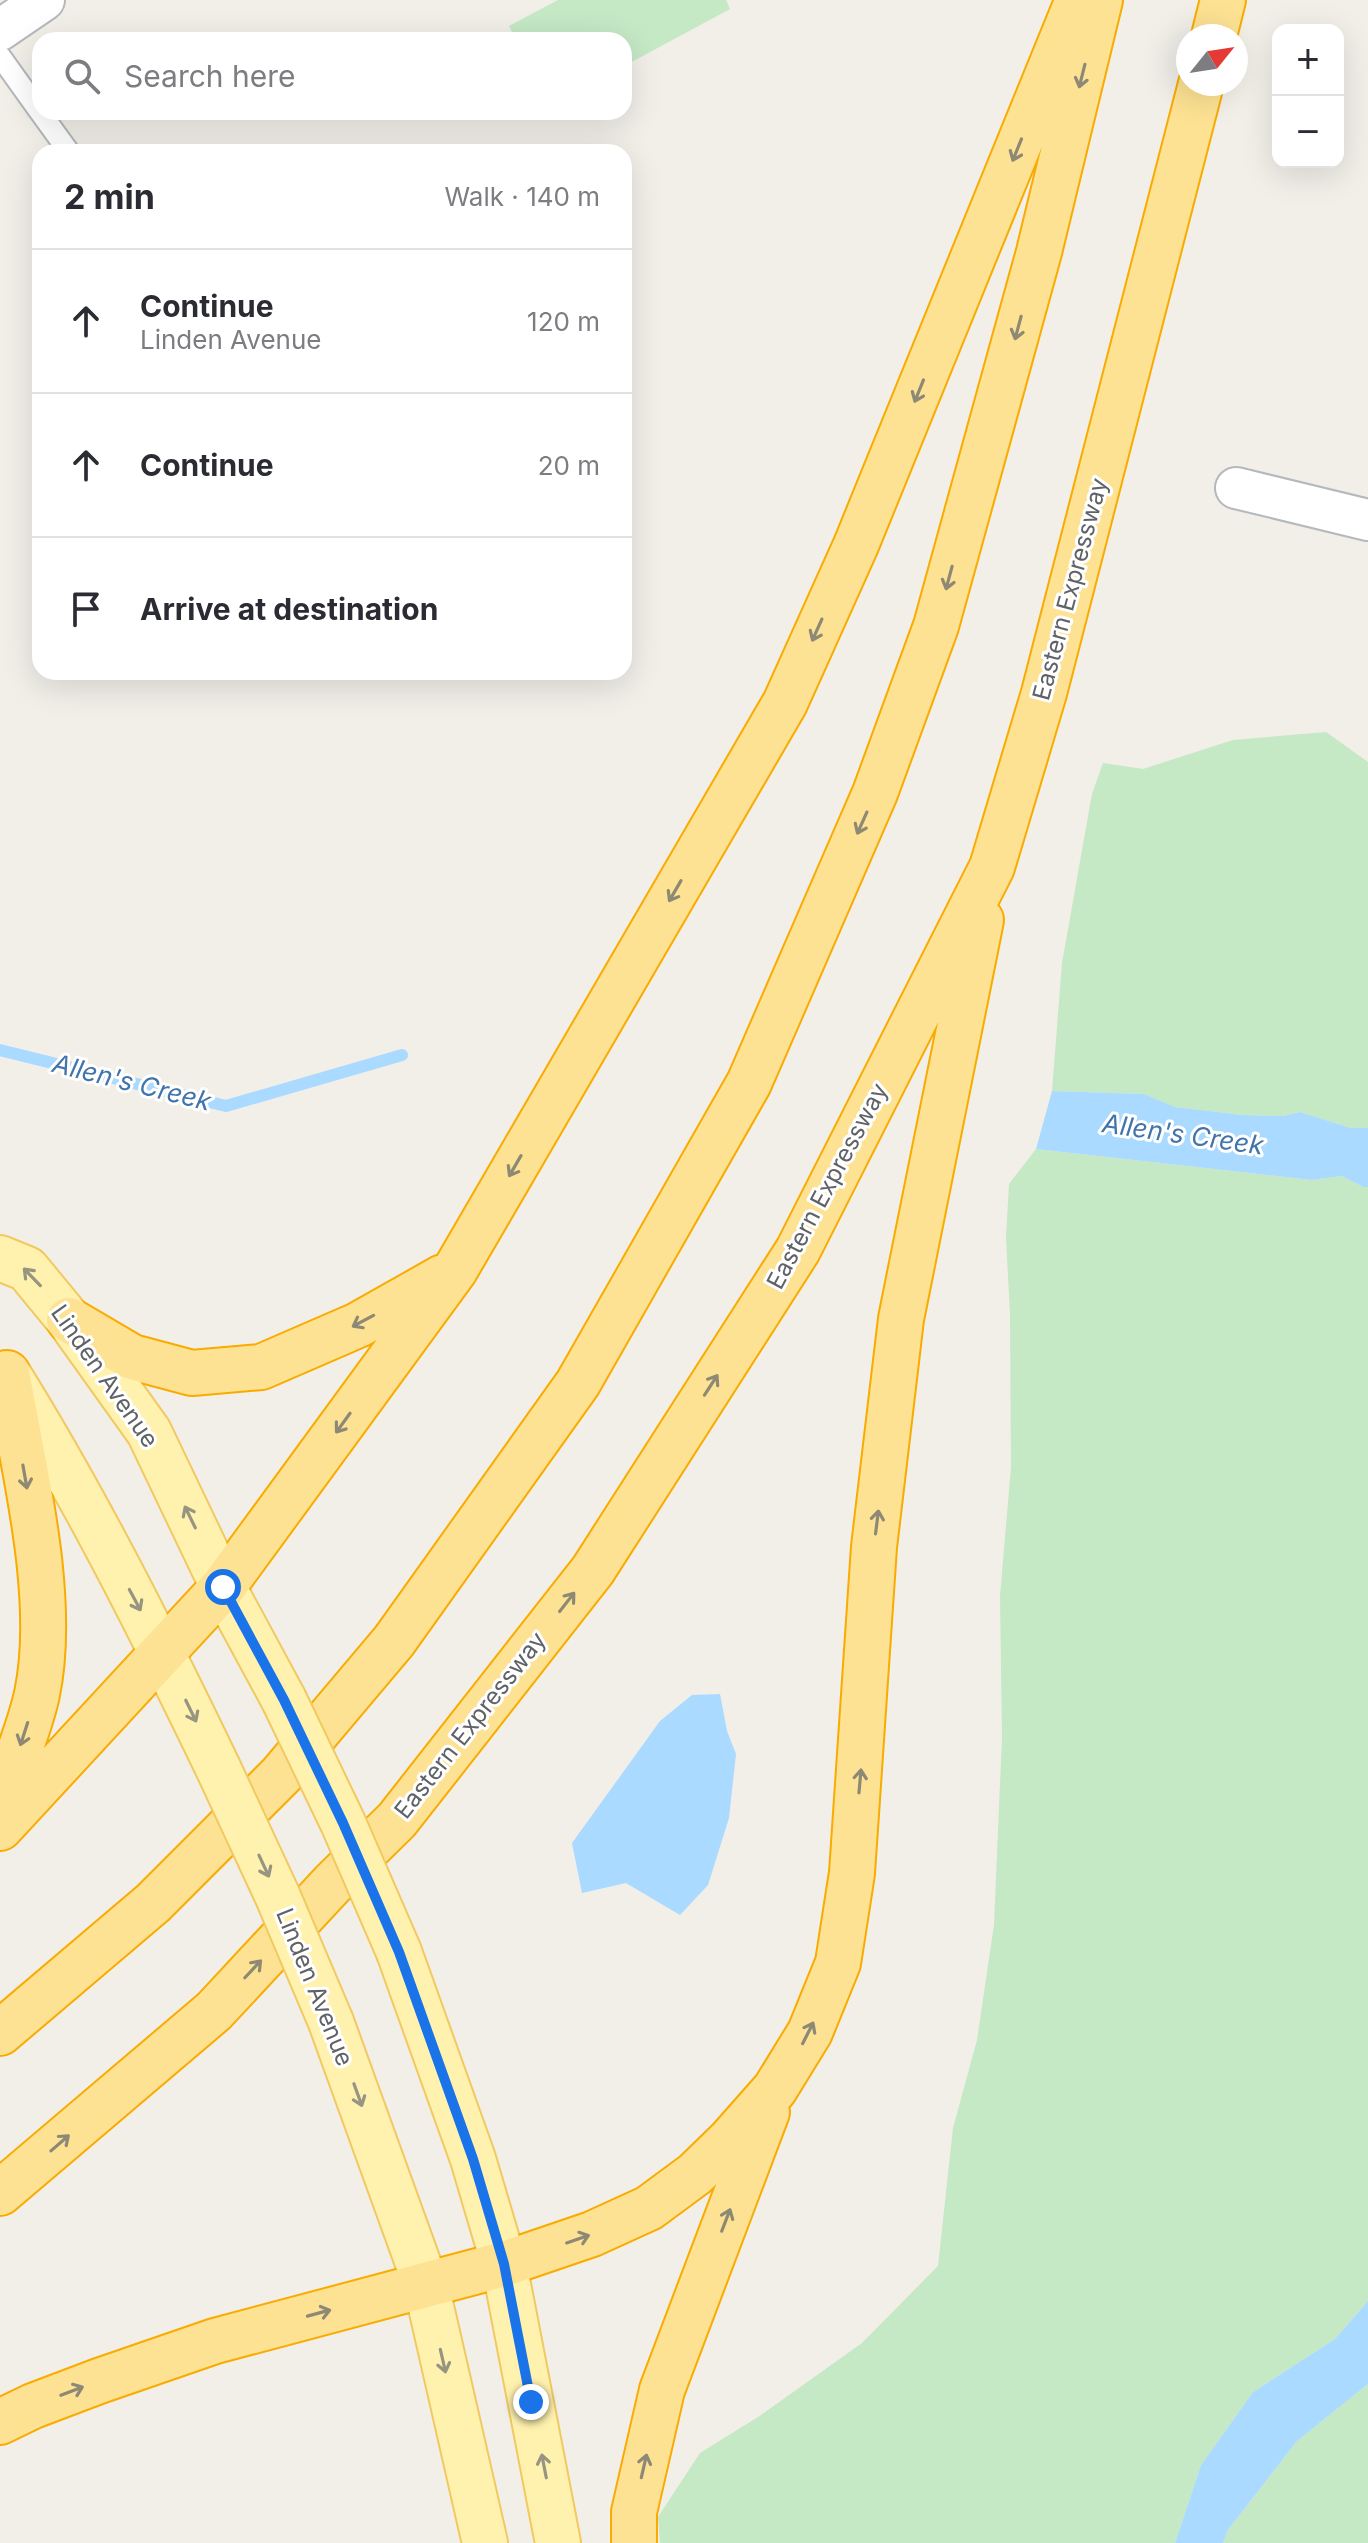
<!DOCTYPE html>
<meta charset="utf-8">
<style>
:root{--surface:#fff;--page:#f2f2f3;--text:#2b2b33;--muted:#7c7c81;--line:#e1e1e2}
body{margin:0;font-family:Inter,sans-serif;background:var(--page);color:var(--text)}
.controls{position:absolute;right:24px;top:24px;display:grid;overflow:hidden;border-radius:16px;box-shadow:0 8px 32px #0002}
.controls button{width:72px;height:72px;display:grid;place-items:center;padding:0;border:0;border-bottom:2px solid var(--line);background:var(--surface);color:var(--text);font:40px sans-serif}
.compass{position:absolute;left:1176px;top:24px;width:72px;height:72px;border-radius:50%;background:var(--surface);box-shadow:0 8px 32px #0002;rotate:60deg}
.stop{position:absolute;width:24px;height:24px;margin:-18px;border:6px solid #1a73e8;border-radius:50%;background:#fff}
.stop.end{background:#1a73e8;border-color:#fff;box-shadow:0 2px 8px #0008}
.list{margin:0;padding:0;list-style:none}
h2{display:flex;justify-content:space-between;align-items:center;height:104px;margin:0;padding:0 32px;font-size:34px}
h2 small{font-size:26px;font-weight:400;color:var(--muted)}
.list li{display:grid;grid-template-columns:52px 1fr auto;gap:24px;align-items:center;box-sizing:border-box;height:144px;padding:0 32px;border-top:2px solid var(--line)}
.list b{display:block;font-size:30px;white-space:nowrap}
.list p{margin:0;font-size:26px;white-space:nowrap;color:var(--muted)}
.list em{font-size:26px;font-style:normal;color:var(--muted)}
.icon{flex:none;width:44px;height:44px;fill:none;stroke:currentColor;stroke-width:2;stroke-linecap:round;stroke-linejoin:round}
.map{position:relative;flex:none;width:1368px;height:2543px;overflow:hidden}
.search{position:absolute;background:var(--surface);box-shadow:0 8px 32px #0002;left:32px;top:32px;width:600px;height:88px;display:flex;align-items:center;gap:20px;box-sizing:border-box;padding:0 28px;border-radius:24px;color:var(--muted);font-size:30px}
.panel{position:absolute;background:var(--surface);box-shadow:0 8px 32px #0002;left:32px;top:144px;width:600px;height:536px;border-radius:24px}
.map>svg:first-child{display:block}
.green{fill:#c5e8c5}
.water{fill:#aadaff}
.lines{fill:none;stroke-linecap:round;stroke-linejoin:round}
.stream{stroke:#aadaff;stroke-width:12}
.lane-casing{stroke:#b5b8bc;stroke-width:24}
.street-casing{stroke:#b5b8bc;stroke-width:44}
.primary-casing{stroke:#f2c960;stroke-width:48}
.highway-casing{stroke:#f9ab00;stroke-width:48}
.lane{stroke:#fff;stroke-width:20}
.street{stroke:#fff;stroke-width:40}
.primary{stroke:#fff2af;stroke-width:44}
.highway{stroke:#fde293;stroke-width:44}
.primary-bridge-casing{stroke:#f2c960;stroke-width:48;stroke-linecap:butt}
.primary-bridge{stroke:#fff2af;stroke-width:44}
.oneway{stroke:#8e8975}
.oneway2{stroke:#979581}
.route{stroke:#1a73e8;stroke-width:10}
.labels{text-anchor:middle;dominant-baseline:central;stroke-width:6;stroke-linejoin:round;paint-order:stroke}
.street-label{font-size:24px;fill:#5f6368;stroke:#fff}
.water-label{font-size:26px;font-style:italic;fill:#4174aa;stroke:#fff}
</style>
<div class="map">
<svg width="1368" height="2543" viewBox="0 0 1368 2543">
<rect width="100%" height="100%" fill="#f1efe8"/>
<path class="green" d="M558,0H726L730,9L624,66V40H516L509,26Z
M1326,732L1368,762V1128H1351L1300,1112L1283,1116L1243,1115L1174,1107L1144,1094L1052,1091L1062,963L1092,794L1103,763L1143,769L1233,740Z
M1036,1149L1312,1180L1342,1176L1363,1187H1368V2301L1335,2339L1253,2392L1201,2465L1175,2543H660L658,2517L700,2453L758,2417L862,2343L938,2266L953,2128L977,2040L994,1925L1002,1738L1000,1596L1011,1467L1010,1314L1006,1238L1009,1184Z
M1368,2384V2543H1223L1228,2530L1297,2441Z"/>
<path class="water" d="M1052,1091L1144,1094L1175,1107L1243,1115L1283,1116L1300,1112L1351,1128H1368V1187H1363L1342,1176L1312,1180L1036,1149Z
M720,1694L727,1731L736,1754L729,1818L708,1885L680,1915L626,1883L582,1893L572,1843L660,1721L692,1695Z
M1368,2301V2384L1297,2441L1228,2530L1223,2543H1175L1201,2465L1253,2392L1335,2339Z"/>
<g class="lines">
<path class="stream" d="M0,1050L226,1106L402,1055"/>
<defs>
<path id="lane" d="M0,56L40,112
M40,112L69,152"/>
<path id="street" d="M0,30L44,0
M1236,488L1368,520"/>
<path id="primary" d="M0,1258L27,1269L69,1320L149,1432L223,1587L284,1700
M8,1374C87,1501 154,1635 219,1770
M399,1952L473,2159L504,2264L558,2543
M331,2022L426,2285L485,2543"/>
<path id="highway" d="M1214,36L1223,0
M69,1320L132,1357L192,1373L261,1367L358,1325L443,1277
M0,1805C12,1769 29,1731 37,1694C57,1599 24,1469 7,1373
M0,1828L223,1587L455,1270L785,703L856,545L1077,2
M0,2033L153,1903L281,1775L394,1641L578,1383L749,1083L875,793L936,626L1039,252L1100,0
M0,2193L214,2011L333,1883L397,1820L593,1570L798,1250L992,867L1044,693L1201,84
M0,2422L33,2406L99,2381L215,2341L504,2264L592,2234L649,2208L695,2174L730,2140L775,2089L810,2032L838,1963L852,1873L874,1547L901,1319L981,920
M634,2543V2512L662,2390L767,2112"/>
</defs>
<use href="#lane" class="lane-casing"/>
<use href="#street" class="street-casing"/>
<use href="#primary" class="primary-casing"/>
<use href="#highway" class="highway-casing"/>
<use href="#lane" class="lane"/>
<use href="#street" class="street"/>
<use href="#primary" class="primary"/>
<use href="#highway" class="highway"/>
<defs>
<path id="primary-bridge" d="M284,1700L343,1823L399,1952
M219,1770L278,1897L331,2022"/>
</defs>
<use href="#primary-bridge" class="primary-bridge-casing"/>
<use href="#primary-bridge" class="primary-bridge"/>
</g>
<defs><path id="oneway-shaft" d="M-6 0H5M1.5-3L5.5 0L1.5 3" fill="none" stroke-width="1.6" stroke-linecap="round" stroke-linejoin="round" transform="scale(2)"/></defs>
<g class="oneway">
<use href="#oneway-shaft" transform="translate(1082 76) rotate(104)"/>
<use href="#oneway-shaft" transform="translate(1017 150) rotate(112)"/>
<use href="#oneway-shaft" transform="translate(1018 328) rotate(105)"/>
<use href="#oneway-shaft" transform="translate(919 391) rotate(112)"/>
<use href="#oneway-shaft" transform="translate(949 578) rotate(105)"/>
<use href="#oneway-shaft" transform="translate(817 630) rotate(114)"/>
<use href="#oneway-shaft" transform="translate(862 823) rotate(114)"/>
<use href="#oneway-shaft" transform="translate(675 891) rotate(120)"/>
<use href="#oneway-shaft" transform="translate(515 1166) rotate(120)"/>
<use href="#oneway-shaft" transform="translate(363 1321) rotate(152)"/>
<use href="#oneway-shaft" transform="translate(711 1385) rotate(-57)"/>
<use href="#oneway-shaft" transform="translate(343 1423) rotate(126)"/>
<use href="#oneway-shaft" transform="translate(25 1477) rotate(80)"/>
<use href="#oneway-shaft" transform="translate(877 1522) rotate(-83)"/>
<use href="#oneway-shaft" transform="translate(567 1602) rotate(-52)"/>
<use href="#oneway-shaft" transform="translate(24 1734) rotate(108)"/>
<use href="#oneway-shaft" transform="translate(860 1781) rotate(-85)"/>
<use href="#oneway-shaft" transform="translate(253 1969) rotate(-47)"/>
<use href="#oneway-shaft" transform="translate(808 2033) rotate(-63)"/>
<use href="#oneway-shaft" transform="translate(60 2143) rotate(-41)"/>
<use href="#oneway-shaft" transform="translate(726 2220) rotate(-69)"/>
<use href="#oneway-shaft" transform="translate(578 2239) rotate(-19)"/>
<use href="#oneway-shaft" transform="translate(319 2313) rotate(-15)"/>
<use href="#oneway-shaft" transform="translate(72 2391) rotate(-21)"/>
<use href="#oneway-shaft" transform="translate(644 2466) rotate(-77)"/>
</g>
<g class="oneway2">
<use href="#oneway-shaft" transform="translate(32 1277) rotate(-134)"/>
<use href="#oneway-shaft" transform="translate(190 1517) rotate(-116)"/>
<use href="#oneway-shaft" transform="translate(135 1600) rotate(62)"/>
<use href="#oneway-shaft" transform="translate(191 1711) rotate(64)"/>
<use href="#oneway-shaft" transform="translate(264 1866) rotate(65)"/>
<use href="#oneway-shaft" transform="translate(358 2095) rotate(70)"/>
<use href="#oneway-shaft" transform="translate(443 2361) rotate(77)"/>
<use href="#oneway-shaft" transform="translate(544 2466) rotate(-101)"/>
</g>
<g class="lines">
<path class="route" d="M223,1587L284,1700L343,1823L399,1952L473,2159L504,2264L531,2402"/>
</g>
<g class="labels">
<g class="street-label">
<text transform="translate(1070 589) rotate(-75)">Eastern Expressway</text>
<text transform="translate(827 1186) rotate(-62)">Eastern Expressway</text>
<text transform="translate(105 1376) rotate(55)">Linden Avenue</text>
<text transform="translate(470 1725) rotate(-52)">Eastern Expressway</text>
<text transform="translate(315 1987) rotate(68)">Linden Avenue</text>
</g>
<g class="water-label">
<text transform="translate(132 1082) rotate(14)">Allen's Creek</text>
<text transform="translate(1183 1134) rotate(8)">Allen's Creek</text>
</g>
</g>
</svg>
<div class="controls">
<button>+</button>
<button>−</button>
</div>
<svg class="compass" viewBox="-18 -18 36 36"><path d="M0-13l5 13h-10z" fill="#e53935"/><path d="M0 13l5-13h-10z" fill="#7c7c81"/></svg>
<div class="stop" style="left:223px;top:1587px"></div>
<div class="stop end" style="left:531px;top:2402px"></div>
<div class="search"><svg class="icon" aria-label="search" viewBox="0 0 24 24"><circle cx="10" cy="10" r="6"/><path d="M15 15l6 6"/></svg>Search here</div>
<section class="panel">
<h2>2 min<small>Walk · 140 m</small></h2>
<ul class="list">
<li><svg class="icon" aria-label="ahead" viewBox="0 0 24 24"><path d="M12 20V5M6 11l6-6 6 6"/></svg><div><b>Continue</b><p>Linden Avenue</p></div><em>120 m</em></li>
<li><svg class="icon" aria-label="ahead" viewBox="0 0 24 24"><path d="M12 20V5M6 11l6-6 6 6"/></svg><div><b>Continue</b></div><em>20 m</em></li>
<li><svg class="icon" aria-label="arrive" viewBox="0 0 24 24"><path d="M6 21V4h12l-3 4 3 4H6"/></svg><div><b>Arrive at destination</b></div></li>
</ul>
</section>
</div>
